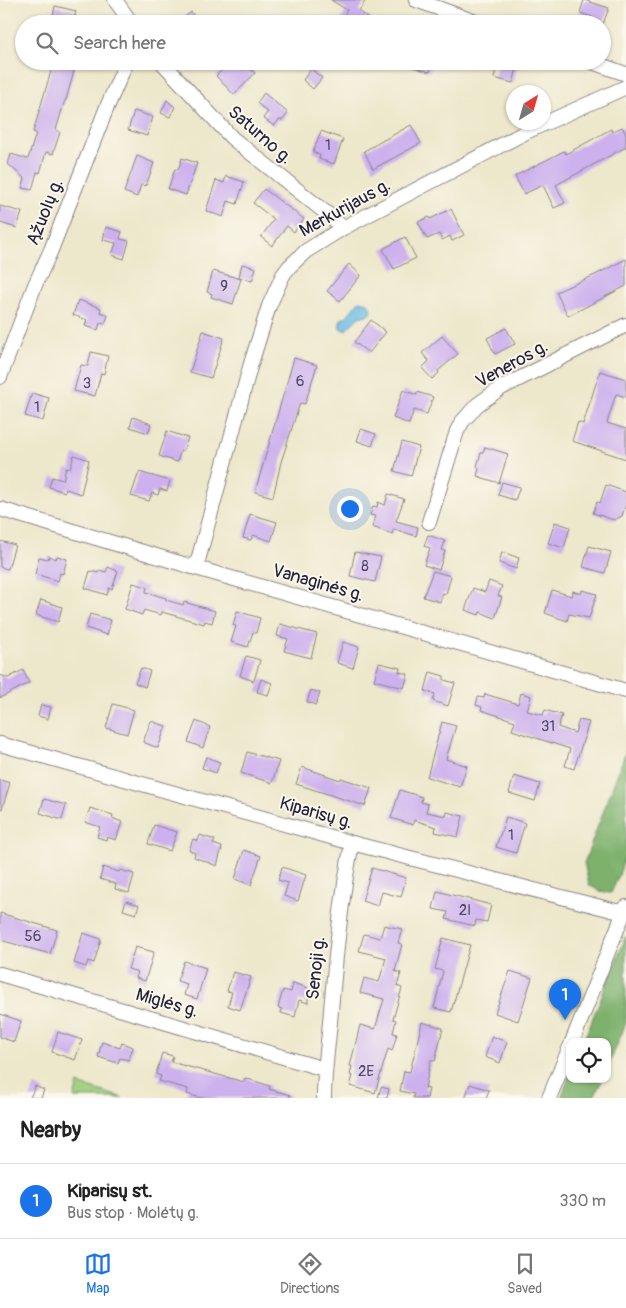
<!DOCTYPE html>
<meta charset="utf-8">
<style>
:root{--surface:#fff;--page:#f6f6f6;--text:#222;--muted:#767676;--line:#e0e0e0;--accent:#1a73e8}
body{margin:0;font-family:Pangolin,sans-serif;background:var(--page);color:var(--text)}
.controls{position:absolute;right:15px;bottom:15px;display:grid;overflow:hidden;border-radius:10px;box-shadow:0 1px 4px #0004}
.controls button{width:45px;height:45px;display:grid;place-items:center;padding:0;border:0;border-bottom:1px solid var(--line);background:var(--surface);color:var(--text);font:25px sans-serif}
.compass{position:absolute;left:506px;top:85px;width:45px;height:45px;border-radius:50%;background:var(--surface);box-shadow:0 1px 4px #0004;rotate:37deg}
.you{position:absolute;left:349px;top:508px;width:18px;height:18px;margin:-12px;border:4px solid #fff;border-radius:50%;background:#1a73e8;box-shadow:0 0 0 8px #1a73e833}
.badge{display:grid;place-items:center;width:32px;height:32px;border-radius:50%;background:var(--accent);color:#fff;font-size:16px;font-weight:700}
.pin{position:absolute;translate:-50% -41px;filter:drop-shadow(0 1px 2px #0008)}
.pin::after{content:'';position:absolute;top:26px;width:18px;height:15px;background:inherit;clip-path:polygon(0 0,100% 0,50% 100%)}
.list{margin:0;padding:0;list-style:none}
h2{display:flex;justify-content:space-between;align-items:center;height:65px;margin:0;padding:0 20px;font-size:21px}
h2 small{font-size:16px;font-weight:400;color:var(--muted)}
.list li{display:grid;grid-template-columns:32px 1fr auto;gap:15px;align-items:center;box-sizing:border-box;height:75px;padding:0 20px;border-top:1px solid var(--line)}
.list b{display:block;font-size:19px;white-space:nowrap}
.list p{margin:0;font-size:16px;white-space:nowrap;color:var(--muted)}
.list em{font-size:16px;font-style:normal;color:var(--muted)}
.icon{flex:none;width:28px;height:28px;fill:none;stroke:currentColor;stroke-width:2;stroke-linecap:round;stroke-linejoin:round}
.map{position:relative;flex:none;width:626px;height:1098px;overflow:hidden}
.search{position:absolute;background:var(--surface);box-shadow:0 1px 4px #0004;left:15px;right:15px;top:15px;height:55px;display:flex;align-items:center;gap:12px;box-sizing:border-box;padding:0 18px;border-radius:28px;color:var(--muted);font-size:19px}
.sheet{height:140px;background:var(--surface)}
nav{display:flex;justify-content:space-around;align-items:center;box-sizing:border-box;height:70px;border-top:1px solid var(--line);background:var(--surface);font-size:14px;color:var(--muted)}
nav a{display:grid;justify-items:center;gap:2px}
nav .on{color:var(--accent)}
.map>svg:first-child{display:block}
.green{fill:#9cce7d;stroke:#5f785c}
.forest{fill:#7db16c;stroke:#506a54}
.water{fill:#65b8e1;stroke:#446d8e}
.building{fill:#ccb1ee}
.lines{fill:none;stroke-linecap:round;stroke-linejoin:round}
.minor-casing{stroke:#888483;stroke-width:16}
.minor{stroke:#fff;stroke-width:14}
.labels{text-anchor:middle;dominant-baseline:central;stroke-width:4;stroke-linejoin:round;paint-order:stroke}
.number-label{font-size:15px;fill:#4c4668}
.street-label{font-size:18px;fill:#22223b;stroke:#fbf7ec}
</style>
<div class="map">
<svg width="626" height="1098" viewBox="0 0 626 1098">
<rect width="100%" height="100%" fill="#fbf7ec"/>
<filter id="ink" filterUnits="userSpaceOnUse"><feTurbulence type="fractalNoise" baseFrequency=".02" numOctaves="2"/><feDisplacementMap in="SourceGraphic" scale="10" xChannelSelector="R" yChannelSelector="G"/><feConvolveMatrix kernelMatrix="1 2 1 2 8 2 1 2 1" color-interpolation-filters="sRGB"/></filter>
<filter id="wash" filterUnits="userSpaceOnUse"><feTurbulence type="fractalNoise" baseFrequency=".0096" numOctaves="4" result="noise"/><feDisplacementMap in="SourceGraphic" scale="20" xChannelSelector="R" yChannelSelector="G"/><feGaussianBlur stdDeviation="1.12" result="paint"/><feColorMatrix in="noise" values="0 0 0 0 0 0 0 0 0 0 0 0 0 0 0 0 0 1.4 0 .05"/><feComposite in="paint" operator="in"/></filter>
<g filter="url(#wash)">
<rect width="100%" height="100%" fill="#ede7cb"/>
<path class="green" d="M78,1084L123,1098H74Z"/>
<path class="forest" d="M626,751V854L619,875L611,893L599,891L589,885L584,863Z
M626,936V1023L607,1070V1042H583Z
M570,1074V1079H603L593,1098H561Z"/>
<path class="water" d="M361,301L368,303L372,310L371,314L359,317L346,330H343L339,327L341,319L346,317L358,302Z"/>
<g id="blocks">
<path class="building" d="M331,0H366L359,11L377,24H347L341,19L347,10Z
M584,0L609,8L603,24H590L592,17L580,13Z
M55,6L76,11L73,24H51Z
M191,12L200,24H176Z
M54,61H65L76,64L66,100H65L56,130L60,132L53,154L46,152L40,173L37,172L32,190L22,188L25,179L8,164L11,154L28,159L36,133L33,132Z
M231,61H235L243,70L247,66L255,73L234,95L216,76Z
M402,61H433L430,72L402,64Z
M498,61H519L513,83L494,78Z
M311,69L322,78L313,89L303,80Z
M264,93L288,113L283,120H279L274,126L263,118L268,112L257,103Z
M167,100L175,107L170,117L161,113Z
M134,111L153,117L147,136L128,130Z
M411,125L421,143L373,169L364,151Z
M622,127L626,134V147L556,185L565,203L554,208L543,185L524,194L515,176L564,151L566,154L611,129L612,132Z
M321,131L343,139L334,164L319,159L320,155L313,152Z
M137,156L154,163L146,186L141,185L137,197L124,192Z
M182,158L197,163L186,195L168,189L175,169L178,170Z
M226,176L244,182L237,204L228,201L223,217L206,211L216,180L224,183Z
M264,189L304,219L294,232L287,226L272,246L261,237L274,219L253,203Z
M0,206L22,212L17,228L0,223Z
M451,209L464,235L452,241L450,236L442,240L439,234L427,239L418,222L429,217L430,219Z
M106,227L122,232L120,239L129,241L124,259L112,255L116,243L103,240Z
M405,237L416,258L394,269L383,249Z
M626,259V286L568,316L556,292L595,275Z
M242,264L256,268L252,281L239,277Z
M349,264L361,275L340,301L327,291Z
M213,271L241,279L233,304L211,297L212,294L207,292Z
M78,300L101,308L100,312L108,315L105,324L100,323L98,330L85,326L87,320L73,315Z
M371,320L386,332L369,353L354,342Z
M506,328L515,344L495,354L487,338Z
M203,331L224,338L211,378L190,372Z
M442,336L458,354L438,371L439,373L432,379L422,368L429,361L422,353Z
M91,352L108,356L104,374L101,373L95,396L74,391L81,365L88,366Z
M294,358L317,365L305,404L300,403L281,462L273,497L255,492Z
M600,371L626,379V397L616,394L607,423L626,429V459L572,441L578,422L583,424Z
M403,390L417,395V392L433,397L427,414L414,410L409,424L393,418Z
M32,393L49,398L43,421L25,416Z
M133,417L151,424L148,433L130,427Z
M361,429L376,434L372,446L357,441Z
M167,431L188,438L183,451L181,450L177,462L159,456Z
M402,442L419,447L411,476L394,471Z
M485,447L508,454L499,483L477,476L479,469L477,466L481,453H483Z
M74,455L89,460L81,494L66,489L65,492L49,487L52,477L63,480L66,468L70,469Z
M139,472L170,481L167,491L160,489L158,495L152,493L149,501L131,496Z
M502,482L520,487L515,500L498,495Z
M606,485L626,492V504L622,516L614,520L593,513L597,502L600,503Z
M388,494L404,499L396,521L418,527L416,536L394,529L392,534L372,527L375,516L370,515L373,506L377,507L378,502L385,505Z
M250,514L277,522L271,541L253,535L251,540L243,538Z
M555,522L570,527L564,548L548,543Z
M428,535L445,541L442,550L445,551L439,570L424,565L430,548L424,546Z
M0,541L15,545L8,569L0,567Z
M589,546L611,552L605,573L583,567Z
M355,552L381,557L375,582L350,576Z
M502,552L519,558L516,569L499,563Z
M49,556L56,559L57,556L67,559L63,574L60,573L58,581L35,574L39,557L48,559Z
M108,567L118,571L112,589L109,588L107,595L85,588L90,571L98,573L99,570L106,572Z
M433,571L451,576L446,594L443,593L440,602L423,597Z
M489,581L502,586L498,596L502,597L495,618L480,612L479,615L465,610L473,588L485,592Z
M133,583L147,587L146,592L166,598V600L183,605L184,602L215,611L212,623L205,621L204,624L162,612L161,615L144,610L142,615L125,609Z
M552,590L571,596L573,591L581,594L582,590L597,594L589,618L569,614L567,621L545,613Z
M41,600L62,607L58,622L36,615Z
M237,611L260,618L256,633L253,632L248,647L231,642L236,626L233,625Z
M90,614L111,620L107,635L86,628Z
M280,624L317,634L311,658L284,651L288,639L277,636Z
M343,642L359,647L353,668L337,663Z
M246,656L260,660L254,681L240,676Z
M379,663L400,668L399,672L408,674L404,688L374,680Z
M141,668L150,671L145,687L135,683Z
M23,670L29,683L0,698V675L8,678Z
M430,672L444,676V680L455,683L448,706L433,701L435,694L425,691Z
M261,679L272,683L268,695L257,692Z
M311,690L320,693L316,705L307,702Z
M521,693L531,696L527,711L543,715L545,710L562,715L558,727L575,733L579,720L589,722L574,769L565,766L570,749L512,730L515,721L481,710L482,707L476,705L478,697L484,698L485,694L518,704Z
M113,704L134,710L127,734L106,728Z
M41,705L51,707L48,719L38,716Z
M151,721L166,726L158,748L143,742Z
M196,721L210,727L203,748L188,742Z
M442,722L456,726L446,759L467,766L460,787L427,777Z
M247,752L279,761L272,783L241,773Z
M206,757L220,762L216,773L202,768Z
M302,767L340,780L341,778L371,788L365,806L296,784Z
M514,776L540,784L535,801L509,793Z
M0,780L10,783L2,809L0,808Z
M400,790L422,797L421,802L428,804L426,812L446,816L447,812L463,816L458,837L435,832L436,827L414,820L413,825L391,818Z
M44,799L66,805L62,820L40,813Z
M90,808L113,815L112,818L122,822L116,840L107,837L106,840L97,837L100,827L85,822Z
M506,817L525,823L516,853L496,847Z
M154,825L177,832L170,851L148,844Z
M200,835L215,840L213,844L222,847L217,866L194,857L195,853L189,850L193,839L198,841Z
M244,850L261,856L251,885L235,879Z
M103,867L119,872L120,870L134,874L129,893L115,889L116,884L100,879Z
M282,867L306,875L298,901L284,896L288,883L278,880Z
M372,868L406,878L401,897L382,892L378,906L362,901Z
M437,891L491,905L487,922L476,920L475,926L446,919L448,912L433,909Z
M126,901L139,905L136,914L123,910Z
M0,913L57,930L50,954L0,940Z
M384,925L402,929L398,943L402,944L395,971L401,973L397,986L402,988L393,1019L396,1020L393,1033L397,1034L392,1051L388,1049L375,1093L350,1086L353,1076L350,1075L352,1066H350L360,1025L375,1029L384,999L360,993L364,978L379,982L386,958L359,951L364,934L380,938Z
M83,933L101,939L94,963L88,961L86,967L74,963Z
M443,938L470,945L451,1012L434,1008L443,971L435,969Z
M135,947L154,952L145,981L136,978L138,972L128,969Z
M184,961L206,968L197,999L184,995L187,984L177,981Z
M510,971L532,978L518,1021L495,1013Z
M233,972L251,977L240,1010L228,1006L232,992L227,991Z
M293,983L308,988V1003L299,1000L295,1017L281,1013L282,1009L278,1008L283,990L291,992Z
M0,1014L21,1021L14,1042L0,1037Z
M422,1022L443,1028L435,1061L431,1060L425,1088L429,1089L427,1098H413L414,1094L400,1091L404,1071L410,1072Z
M58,1032L82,1040L75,1060L52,1052Z
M492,1036L507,1042L500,1063L485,1057Z
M102,1042L120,1048L122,1043L133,1047L129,1060L120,1058L118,1063L98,1057Z
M162,1053L173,1056L171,1062L244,1082L245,1078L270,1086L269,1089L290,1095V1098H201L187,1094L188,1089L159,1081L161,1076L156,1074Z
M470,1084L489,1090L486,1098H465Z
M35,1086L44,1090L41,1098H30Z
M381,1087L389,1089L387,1098H378Z"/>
</g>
</g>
<g filter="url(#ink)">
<use href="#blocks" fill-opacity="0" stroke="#888483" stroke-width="1"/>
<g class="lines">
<defs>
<path id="minor" d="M115,0L132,24
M416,0L481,24
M161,61L232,138L330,216L343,228
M589,61L626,74
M0,377L35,285L51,250L107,107L127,61
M0,509L196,568L626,691
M429,522L457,431L462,422L477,405L501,388L626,325
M196,568L250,367L269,306L283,275L289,267L306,251L343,228L528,131L626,87
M0,744L352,843L616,911H624
M0,974L324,1069
M572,1042L626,907
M324,1098C324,1068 329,1040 331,1010C336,954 341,898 352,843
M549,1098L570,1047"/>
</defs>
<use href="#minor" class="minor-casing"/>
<use href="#minor" class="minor"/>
</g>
</g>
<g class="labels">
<g class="number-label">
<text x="328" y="145">1</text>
<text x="224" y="286">9</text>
<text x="300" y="381">6</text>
<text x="87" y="383">3</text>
<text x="37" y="407">1</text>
<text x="365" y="566">8</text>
<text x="548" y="726">31</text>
<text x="511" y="835">1</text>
<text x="465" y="910">2I</text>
<text x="33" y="936">56</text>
<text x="366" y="1071">2E</text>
</g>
<g class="street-label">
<text transform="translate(260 135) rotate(41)">Saturno g.</text>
<text transform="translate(345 208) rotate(-29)">Merkurijaus g.</text>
<text transform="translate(45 212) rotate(-68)">Ąžuolų g.</text>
<text transform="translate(512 364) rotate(-29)">Veneros g.</text>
<text transform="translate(318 583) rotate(16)">Vanaginės g.</text>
<text transform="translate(316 813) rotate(16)">Kiparisų g.</text>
<text transform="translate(316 968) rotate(-84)">Senoji g.</text>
<text transform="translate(167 1003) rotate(16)">Miglės g.</text>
</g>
</g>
</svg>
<div class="controls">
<button><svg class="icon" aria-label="locate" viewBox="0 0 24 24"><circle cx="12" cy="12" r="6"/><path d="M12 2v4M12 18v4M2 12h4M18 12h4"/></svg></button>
</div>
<svg class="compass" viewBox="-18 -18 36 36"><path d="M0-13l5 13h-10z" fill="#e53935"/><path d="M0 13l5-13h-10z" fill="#767676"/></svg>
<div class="you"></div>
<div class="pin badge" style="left:565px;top:1020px">1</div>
<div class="search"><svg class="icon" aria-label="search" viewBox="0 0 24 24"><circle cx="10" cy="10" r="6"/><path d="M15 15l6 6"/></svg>Search here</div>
</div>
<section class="sheet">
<h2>Nearby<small></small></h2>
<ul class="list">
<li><span class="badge">1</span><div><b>Kiparisų st.</b><p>Bus stop · Molėtų g.</p></div><em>330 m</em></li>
</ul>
</section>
<nav>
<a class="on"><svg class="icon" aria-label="map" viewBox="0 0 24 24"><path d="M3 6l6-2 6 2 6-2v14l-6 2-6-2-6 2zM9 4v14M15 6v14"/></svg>Map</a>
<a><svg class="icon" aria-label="directions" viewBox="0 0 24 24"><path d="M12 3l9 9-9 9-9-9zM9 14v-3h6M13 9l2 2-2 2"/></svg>Directions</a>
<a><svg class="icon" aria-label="saved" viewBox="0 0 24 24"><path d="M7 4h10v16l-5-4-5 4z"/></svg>Saved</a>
</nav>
